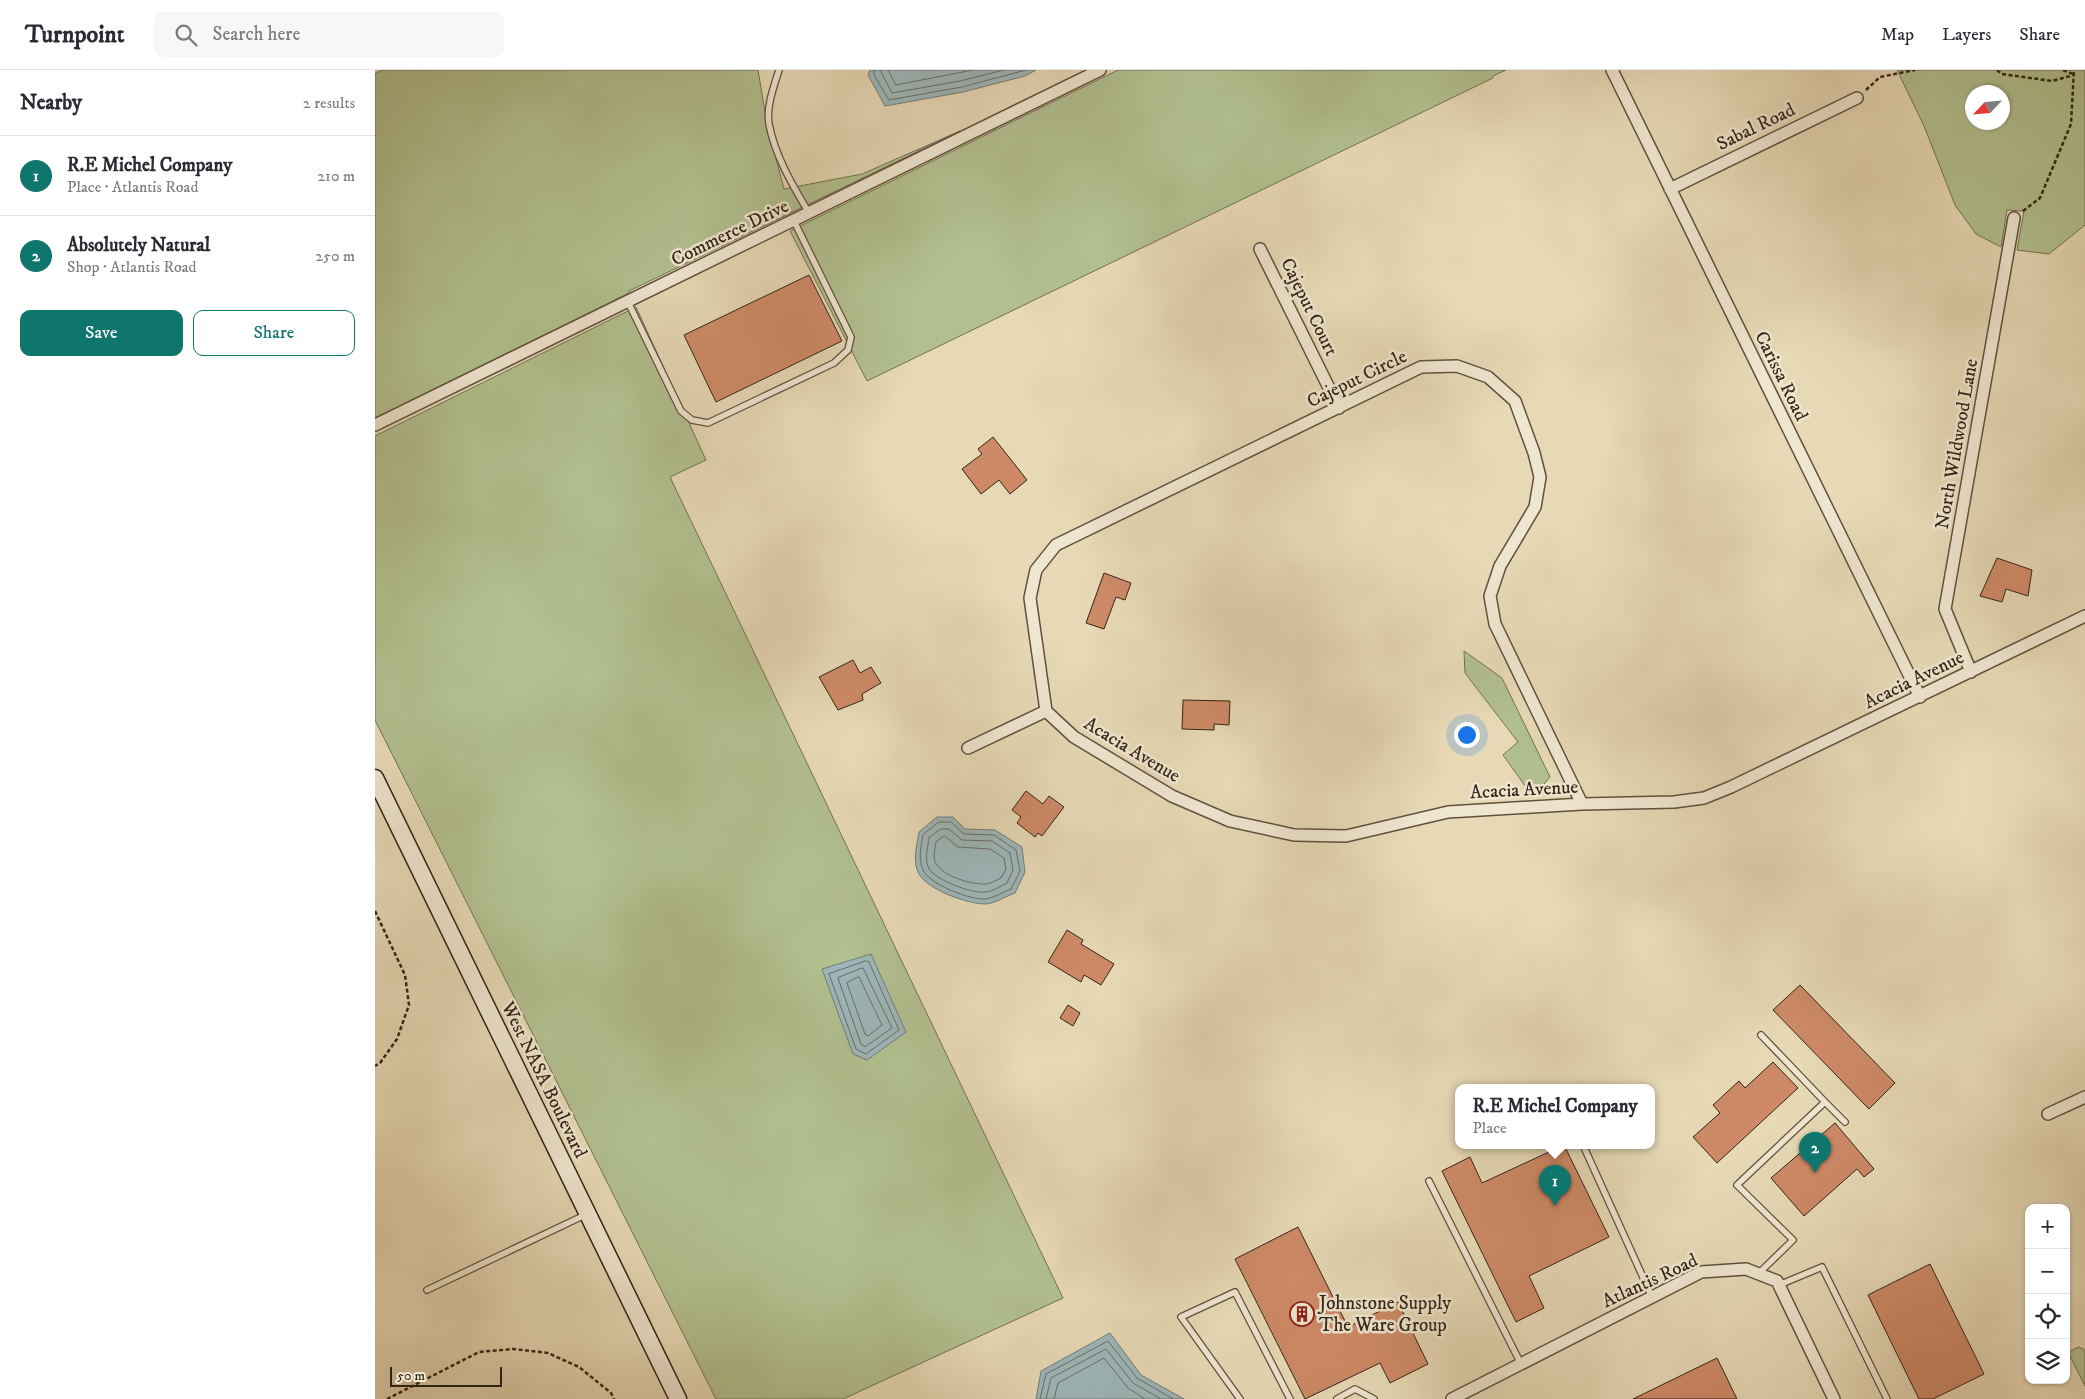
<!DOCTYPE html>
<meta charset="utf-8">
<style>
:root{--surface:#fff;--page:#f7f7f7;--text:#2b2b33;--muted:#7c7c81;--line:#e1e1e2;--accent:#0f766e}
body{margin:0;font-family:"IM FELL DW Pica",serif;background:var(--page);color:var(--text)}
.controls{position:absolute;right:15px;bottom:15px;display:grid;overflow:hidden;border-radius:10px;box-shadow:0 1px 4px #0004}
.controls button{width:45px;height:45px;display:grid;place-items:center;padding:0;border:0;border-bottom:1px solid var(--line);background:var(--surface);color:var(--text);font:25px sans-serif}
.compass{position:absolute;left:1590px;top:15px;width:45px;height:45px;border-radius:50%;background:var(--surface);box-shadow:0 1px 4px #0004;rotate:244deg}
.scale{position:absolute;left:15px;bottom:12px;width:112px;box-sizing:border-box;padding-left:5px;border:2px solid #332416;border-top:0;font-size:14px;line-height:18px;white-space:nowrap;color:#332416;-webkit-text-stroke:4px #efe6d0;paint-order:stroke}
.you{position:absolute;left:1091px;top:664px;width:18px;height:18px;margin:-12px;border:4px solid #fff;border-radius:50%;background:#1a73e8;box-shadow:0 0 0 8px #1a73e833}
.badge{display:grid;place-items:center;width:32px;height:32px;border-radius:50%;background:var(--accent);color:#fff;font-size:16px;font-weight:700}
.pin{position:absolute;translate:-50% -41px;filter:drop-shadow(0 1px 2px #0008)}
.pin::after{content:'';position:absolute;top:26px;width:18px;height:15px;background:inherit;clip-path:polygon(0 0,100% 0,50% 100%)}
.popup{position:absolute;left:1080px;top:1014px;width:200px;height:65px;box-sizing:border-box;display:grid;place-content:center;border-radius:10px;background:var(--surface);filter:drop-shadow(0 1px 4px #0005);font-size:16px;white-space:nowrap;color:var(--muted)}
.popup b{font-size:19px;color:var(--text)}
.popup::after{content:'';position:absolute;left:50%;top:100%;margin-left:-10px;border:10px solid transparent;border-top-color:var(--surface)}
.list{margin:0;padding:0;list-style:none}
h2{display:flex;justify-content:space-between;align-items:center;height:65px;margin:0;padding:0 20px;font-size:21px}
h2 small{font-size:16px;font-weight:400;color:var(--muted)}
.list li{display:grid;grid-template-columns:32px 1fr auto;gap:15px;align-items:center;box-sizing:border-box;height:80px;padding:0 20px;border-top:1px solid var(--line)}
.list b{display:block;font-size:19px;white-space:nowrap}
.list p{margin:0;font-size:16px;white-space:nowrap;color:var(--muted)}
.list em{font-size:16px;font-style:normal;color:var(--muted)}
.actions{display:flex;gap:10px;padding:15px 20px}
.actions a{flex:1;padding:11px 0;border:1px solid var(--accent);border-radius:10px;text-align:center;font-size:18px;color:var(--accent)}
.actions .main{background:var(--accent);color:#fff}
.icon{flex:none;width:28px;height:28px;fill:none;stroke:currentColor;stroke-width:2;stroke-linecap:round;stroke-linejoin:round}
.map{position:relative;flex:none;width:1710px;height:1329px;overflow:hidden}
header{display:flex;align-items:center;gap:30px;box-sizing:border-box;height:70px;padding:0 25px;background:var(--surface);border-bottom:1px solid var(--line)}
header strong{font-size:24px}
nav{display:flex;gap:28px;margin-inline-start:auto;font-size:18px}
.search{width:350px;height:45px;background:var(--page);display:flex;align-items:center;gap:12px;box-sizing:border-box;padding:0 18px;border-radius:10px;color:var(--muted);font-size:19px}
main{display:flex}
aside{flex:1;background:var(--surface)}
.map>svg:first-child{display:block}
.green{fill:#b2c090;stroke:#727253;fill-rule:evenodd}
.water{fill:#9db7ba;stroke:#737c78}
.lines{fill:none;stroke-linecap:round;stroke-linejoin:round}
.shore{stroke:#686e68;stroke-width:1}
.building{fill:#ce8a67;stroke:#332416}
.lane-casing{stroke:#60513e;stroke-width:8}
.street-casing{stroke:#60513e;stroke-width:14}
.secondary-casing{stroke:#332416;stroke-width:19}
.path{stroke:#332416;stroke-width:2.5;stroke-dasharray:4 2.5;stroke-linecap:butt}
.lane{stroke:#efe6d0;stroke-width:5.5}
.street{stroke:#efe6d0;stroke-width:11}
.secondary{stroke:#efe6d0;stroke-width:16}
.labels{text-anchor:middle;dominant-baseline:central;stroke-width:5;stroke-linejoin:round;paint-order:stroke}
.street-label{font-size:19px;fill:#332416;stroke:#efe6d0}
.poi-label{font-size:19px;fill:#332416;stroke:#efe6d0;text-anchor:start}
</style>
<header>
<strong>Turnpoint</strong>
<div class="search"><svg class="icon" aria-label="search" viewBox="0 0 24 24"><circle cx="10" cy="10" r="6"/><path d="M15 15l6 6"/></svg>Search here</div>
<nav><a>Map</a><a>Layers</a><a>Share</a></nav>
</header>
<main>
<aside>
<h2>Nearby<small>2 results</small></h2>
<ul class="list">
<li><span class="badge">1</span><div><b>R.E Michel Company</b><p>Place · Atlantis Road</p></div><em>210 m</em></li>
<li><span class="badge">2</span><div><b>Absolutely Natural</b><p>Shop · Atlantis Road</p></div><em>250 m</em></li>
</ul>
<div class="actions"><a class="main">Save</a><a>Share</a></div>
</aside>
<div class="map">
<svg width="1710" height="1329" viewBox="0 0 1710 1329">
<rect width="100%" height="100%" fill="#e7d9b6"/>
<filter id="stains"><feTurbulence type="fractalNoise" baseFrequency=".004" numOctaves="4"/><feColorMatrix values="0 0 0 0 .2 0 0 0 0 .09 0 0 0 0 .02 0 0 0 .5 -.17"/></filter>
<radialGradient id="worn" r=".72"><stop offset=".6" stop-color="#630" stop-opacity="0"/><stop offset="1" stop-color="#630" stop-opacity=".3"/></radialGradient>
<path class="green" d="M7,0H383L392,54L409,119L487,104L585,61L254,221V223L0,349V4Z
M743,0H1131L1118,6V8L492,311L415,161Z
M1522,0H1710V155L1674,184L1642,180L1649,141L1632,140L1626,177L1601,164L1580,135L1549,56ZM1598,22H1628V52H1598Z
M261,237L331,390L295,407L688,1228L468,1329H341L0,650V366Z
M1089,581L1127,608L1175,707L1158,727L1128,685L1143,672L1090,603Z
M1704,1277L1710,1280V1316L1693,1282Z"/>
<path class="water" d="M495,0H661L650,6L588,22L510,36L493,5Z
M562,747H578L590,759L620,760L647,777L650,802L640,823C631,826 619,834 610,834C593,834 553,820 544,804C537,792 542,775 544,762Z
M496,884L531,962L492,990L478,984L447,899Z
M735,1263L766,1305L809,1329H661L666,1301Z"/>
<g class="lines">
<path class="shore" d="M499,0V5L514,30L587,17L651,0
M505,0L517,23L585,11L629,0
M513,0L521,15L598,0
M564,752H576L589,764L619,765L641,780L645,801L636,819C629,822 618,828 610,829C595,830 554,814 548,800C543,789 546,776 548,765Z
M566,759H574L587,770L617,771L635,783L638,800L632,813C626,816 617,822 610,822C597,824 561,810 554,799C549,790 553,777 554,768Z
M570,766L583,777L615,779L629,788L631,799L626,808C621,810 614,815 608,814C595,814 569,806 562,795C557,789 560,779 561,772Z
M491,891L494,892L524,960L491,984L481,979L454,904Z
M488,898L517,958L490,977L486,974L463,908Z
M484,907L507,955L493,966L490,964L472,913Z
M665,1329L671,1304L733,1271L762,1308L798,1329
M671,1329L676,1308L731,1279L758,1313L786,1329
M679,1329L683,1313L729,1288L753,1318L770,1329"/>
</g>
<path class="building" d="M434,205L467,271L341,332L309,265Z
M618,367L652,410L635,424L624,410L606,424L587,399L607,384L603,379Z
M1622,488L1657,500L1653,526L1631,519L1627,532L1605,526Z
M729,503L756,513L750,530L741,527L729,559L711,553Z
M478,590L485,603L496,597L506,613L487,624L488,630L463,640L444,607Z
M808,630L855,631L854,655L839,654V660L807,659Z
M651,721L668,734L674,726L689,737L667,766L663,763L660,767L642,753L646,747L637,740Z
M692,860L708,870L706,874L739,894L726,915L709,905L706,912L673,892Z
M1425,915L1520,1013L1494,1039L1398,940Z
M693,935L705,943L698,956L685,948Z
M1398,992L1423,1018L1342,1093L1318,1067L1345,1043L1338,1035L1364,1011L1370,1018Z
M1460,1053L1499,1099L1489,1107L1482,1099L1429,1146L1396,1108Z
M1189,1075L1234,1167L1154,1206L1169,1238L1141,1252L1067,1101L1095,1087L1107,1113Z
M923,1157L973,1257L1023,1232L1053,1294L1015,1313L1005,1293L930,1329L860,1189Z
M1555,1194L1609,1304L1558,1329H1544L1493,1225Z
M1342,1288L1362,1329H1258Z"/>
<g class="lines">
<defs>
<path id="lane" d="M404,0C399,16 391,37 394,54C400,86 418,116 434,143
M253,232L306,341L317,350L333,353L459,293L473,280L476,267L419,151
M1450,1032L1470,1052
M1208,1075L1277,1227
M1054,1111L1146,1294
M1383,1204L1418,1170L1362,1115L1450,1032L1386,965
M1404,1215L1447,1197L1512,1329
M52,1220L210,1145
M865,1329L806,1247L860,1222L915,1329
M962,1329L980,1319L999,1329"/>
<path id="street" d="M1237,0L1545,627
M1295,119L1482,28
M885,179L964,338
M0,355L725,0
M1596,602L1570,539L1639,148
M671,641L655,528L661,500L681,475L1046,297L1082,296L1113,307L1140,331L1159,383L1165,407L1160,437L1125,496L1115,526L1120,554L1207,734
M593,678L671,641L699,667L797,726L855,751L919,765L971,766L1073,742L1207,734L1299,732L1329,728L1356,717L1710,546
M1673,1044L1710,1027
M1077,1329L1326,1202L1371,1199L1402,1211L1459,1329"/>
<path id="secondary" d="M0,708L303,1329"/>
</defs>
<use href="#lane" class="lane-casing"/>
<use href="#street" class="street-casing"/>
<use href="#secondary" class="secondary-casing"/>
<path class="path" d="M1622,0L1627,4L1677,11L1699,5
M1688,0L1698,4
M1491,20L1505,7L1540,0
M1648,141L1665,128L1696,54L1699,0
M0,841L30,905L34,935L22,969L5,993L0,996
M12,1329L104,1282L138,1279L173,1283L204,1297L236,1323L239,1329"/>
<use href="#lane" class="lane"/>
<use href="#street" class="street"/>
<use href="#secondary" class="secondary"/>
</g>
<defs>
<symbol id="building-ring" viewBox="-11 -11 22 22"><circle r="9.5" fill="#efe6d0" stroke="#8f2418" stroke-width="1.5"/><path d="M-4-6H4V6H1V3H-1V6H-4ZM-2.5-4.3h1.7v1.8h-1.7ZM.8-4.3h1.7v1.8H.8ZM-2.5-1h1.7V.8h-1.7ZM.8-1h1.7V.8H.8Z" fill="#8f2418"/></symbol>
</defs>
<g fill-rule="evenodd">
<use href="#building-ring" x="913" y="1230" width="28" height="28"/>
</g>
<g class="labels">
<g class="street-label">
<text transform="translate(1381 57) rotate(-26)">Sabal Road</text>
<text transform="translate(355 163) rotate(-26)">Commerce Drive</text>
<text transform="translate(934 237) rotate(64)">Cajeput Court</text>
<text transform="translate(1406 306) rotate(64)">Carissa Road</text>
<text transform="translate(982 309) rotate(-26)">Cajeput Circle</text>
<text transform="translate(1582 374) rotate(-80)">North Wildwood Lane</text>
<text transform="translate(1539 610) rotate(-26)">Acacia Avenue</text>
<text transform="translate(757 680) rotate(31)">Acacia Avenue</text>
<text transform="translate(1149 720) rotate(-3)">Acacia Avenue</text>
<text transform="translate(169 1010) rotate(64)">West NASA Boulevard</text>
<text transform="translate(1275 1211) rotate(-25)">Atlantis Road</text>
</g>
<g class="poi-label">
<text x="944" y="1233">Johnstone Supply<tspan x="944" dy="22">The Ware Group</tspan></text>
</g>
</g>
<rect width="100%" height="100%" filter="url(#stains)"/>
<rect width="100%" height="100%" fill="url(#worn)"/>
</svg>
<div class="controls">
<button>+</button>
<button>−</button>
<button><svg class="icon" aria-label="locate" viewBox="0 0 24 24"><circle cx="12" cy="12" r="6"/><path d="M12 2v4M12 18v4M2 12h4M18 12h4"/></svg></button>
<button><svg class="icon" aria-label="layers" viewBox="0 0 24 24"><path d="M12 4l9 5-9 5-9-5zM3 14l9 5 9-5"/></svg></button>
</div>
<svg class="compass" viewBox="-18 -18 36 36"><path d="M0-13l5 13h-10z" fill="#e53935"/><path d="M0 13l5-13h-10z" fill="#7c7c81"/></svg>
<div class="scale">50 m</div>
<div class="you"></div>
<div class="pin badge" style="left:1180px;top:1136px">1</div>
<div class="popup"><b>R.E Michel Company</b>Place</div>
<div class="pin badge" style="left:1440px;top:1103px">2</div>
</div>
</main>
